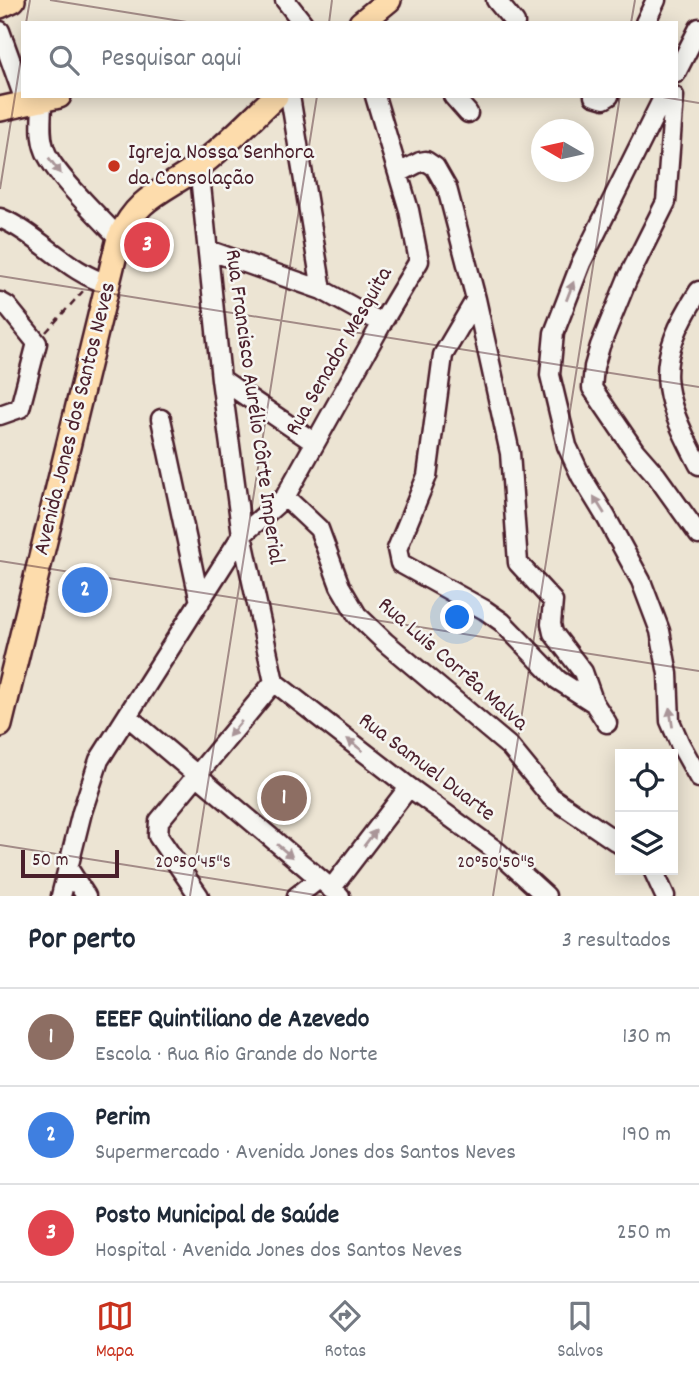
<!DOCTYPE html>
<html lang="pt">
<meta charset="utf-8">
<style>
:root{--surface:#fff;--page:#f6f6f7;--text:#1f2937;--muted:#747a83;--line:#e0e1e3;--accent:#c8321e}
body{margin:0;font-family:Dekko,sans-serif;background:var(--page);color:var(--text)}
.controls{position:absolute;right:21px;bottom:21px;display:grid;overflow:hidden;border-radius:0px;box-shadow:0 4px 18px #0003}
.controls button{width:63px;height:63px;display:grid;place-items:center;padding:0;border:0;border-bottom:2px solid var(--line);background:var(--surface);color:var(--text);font:35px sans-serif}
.compass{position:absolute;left:531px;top:119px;width:63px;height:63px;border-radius:50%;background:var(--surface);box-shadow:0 4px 18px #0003;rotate:279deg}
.scale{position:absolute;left:21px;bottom:18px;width:98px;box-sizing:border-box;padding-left:7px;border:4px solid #4a1f2b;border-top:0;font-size:19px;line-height:24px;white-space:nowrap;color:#4a1f2b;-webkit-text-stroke:5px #f6f6f2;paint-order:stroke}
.you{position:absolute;left:458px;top:618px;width:24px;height:24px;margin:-18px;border:5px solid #fff;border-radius:50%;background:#1a73e8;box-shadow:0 0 0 10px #1a73e833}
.badge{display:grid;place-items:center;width:46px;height:46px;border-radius:50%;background:var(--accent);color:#fff;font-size:23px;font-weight:700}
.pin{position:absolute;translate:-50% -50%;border:4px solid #fff;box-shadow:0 2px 7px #0006}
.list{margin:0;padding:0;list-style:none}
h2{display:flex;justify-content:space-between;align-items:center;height:91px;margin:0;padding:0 28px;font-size:30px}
h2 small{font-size:23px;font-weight:400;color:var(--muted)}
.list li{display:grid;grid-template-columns:46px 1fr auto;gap:21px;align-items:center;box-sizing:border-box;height:98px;padding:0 28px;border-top:2px solid var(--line)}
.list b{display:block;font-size:26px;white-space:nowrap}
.list p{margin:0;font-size:23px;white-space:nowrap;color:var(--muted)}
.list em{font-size:23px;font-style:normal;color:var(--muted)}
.icon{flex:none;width:38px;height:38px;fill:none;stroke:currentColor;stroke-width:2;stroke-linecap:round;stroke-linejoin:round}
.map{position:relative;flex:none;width:699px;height:896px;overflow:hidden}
.search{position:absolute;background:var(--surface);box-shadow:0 4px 18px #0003;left:21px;right:21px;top:21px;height:77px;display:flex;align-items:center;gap:18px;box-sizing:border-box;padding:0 24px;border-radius:0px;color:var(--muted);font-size:26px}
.sheet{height:385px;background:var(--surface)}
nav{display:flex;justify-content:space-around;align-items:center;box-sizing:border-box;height:98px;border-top:2px solid var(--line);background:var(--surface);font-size:19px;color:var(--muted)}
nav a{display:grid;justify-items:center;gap:4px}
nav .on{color:var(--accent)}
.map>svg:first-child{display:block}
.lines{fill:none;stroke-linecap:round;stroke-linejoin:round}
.minor-casing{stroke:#4a1f2b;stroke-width:23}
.major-casing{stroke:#4a1f2b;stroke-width:28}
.path{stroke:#4a1f2b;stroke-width:2.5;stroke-dasharray:7 5;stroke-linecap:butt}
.minor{stroke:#f6f6f2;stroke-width:18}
.major{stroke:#fddcac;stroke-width:23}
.oneway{fill:#a99598}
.ticks{fill:none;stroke:#4a1f2b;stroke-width:2;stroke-opacity:0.45}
.poi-dot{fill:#c8321e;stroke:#f6f6f2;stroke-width:2.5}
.labels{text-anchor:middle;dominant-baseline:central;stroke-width:5;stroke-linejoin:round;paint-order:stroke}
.poi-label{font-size:23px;fill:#4a1f2b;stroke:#f6f6f2;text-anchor:start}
.street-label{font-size:23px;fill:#4a1f2b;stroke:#f6f6f2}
.ticks-label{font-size:18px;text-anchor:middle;fill:#4a1f2b;stroke:#f6f6f2;stroke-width:5;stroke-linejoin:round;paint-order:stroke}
</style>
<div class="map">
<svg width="699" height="896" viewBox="0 0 699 896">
<rect width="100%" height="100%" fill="#ece4d3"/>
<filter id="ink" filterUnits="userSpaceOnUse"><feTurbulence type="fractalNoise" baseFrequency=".0143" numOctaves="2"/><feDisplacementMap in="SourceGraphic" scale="14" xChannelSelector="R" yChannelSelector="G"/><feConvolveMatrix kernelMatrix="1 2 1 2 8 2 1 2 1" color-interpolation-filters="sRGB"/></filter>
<g filter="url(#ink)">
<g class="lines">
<defs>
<path id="minor" d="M285,0L303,23
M496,0L515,23
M645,23L656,0
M0,31L23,95
M676,73L699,28
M290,96L322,290
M453,96L468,113
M594,96L604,99L609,96
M664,96L581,263L554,333L550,375L567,446L581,476L606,517L641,581L660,631L668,674L670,721L680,744L699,778
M674,96L666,202L627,280L600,346L594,367L592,388L635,451L656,475L699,535
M42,101C42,117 39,135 45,150C52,172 101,219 119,238
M199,166L221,379L242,535L274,682
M399,173L420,162L426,161L435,167L447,188L476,299L510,453L518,563L553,601L551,624L553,633L583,672L594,703L607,723
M0,218C39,234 69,274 109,284
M208,250L322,290L382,323
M699,291C653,363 660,391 699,465
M476,299L443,355L427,476L397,549L400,563L485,610L502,622L558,680L594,703
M0,302L7,306L37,343L20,408L0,415
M221,379L315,443
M161,419L200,602
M285,497L319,529L340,586L357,615L385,642L510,747L551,797L620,844
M274,682L409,787L498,852L546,896
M127,716L340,896
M68,868L86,896
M653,870L665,896
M331,889L409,787
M61,896L82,812L99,760L242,535L285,497L382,323L419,261L409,210L375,96
M199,896L158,836L159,821L274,682
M297,896L319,879"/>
<path id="major" d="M0,6L13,0
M361,23L389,0
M0,109L59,96
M0,725L119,238C139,195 164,192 199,166C226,146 251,119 276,96"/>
</defs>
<use href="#minor" class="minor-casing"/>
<use href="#major" class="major-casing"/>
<path class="path" d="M46,332L84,290"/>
<use href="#minor" class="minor"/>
<use href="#major" class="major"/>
</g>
<defs><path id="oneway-solid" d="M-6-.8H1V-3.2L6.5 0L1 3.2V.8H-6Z" transform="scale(1.75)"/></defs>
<g class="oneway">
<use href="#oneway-solid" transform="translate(55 166) rotate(53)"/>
<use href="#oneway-solid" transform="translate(570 291) rotate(-69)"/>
<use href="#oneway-solid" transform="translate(599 505) rotate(-122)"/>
<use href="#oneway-solid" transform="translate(671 717) rotate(-99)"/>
<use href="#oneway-solid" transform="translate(235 729) rotate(130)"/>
<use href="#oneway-solid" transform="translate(355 745) rotate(-142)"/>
<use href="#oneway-solid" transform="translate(370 838) rotate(-53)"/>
<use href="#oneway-solid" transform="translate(285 851) rotate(40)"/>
</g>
</g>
<path class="ticks" d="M50,0L193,23M26,23L30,0M329,23L332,0M631,23L635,0M657,96L699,103M0,189L23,46M0,276L699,387M0,561L699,671M0,845L322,896M190,896L317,96M493,896L620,96"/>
<circle class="poi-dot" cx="114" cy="166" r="7"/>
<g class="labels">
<g class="poi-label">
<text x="128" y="153">Igreja Nossa Senhora<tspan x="128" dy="26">da Consolação</tspan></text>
</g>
<g class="street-label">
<text transform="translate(340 352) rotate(-60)">Rua Senador Mesquita</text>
<text transform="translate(253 407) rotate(82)">Rua Francisco Aurélio Côrte Imperial</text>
<text transform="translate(76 419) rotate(-76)">Avenida Jones dos Santos Neves</text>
<text transform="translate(452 665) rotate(41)">Rua Luis Corrêa Malva</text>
<text transform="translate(426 768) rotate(37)">Rua Samuel Duarte</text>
</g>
</g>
<g class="ticks-label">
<text x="193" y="867">20°50'45"S</text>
<text x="496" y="867">20°50'50"S</text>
</g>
</svg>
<div class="controls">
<button><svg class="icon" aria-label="locate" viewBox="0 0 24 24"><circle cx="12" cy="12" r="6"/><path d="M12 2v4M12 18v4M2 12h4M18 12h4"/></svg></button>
<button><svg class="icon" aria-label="layers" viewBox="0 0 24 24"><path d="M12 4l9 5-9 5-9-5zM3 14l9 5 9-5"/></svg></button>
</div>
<svg class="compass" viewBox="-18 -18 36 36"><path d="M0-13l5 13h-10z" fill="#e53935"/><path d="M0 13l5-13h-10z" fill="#747a83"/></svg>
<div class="scale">50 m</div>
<div class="you"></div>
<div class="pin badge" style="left:284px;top:798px;background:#8d6e63">1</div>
<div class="pin badge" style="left:85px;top:590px;background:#3f7fe0">2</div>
<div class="pin badge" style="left:147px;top:245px;background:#e0444e">3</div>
<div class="search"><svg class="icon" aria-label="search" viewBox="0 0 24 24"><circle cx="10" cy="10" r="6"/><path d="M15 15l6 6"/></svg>Pesquisar aqui</div>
</div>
<section class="sheet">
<h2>Por perto<small>3 resultados</small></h2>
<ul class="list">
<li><span class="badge" style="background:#8d6e63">1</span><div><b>EEEF Quintiliano de Azevedo</b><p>Escola · Rua Rio Grande do Norte</p></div><em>130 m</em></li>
<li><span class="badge" style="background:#3f7fe0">2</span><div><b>Perim</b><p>Supermercado · Avenida Jones dos Santos Neves</p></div><em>190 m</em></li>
<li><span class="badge" style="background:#e0444e">3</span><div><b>Posto Municipal de Saúde</b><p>Hospital · Avenida Jones dos Santos Neves</p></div><em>250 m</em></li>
</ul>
</section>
<nav>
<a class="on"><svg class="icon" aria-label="map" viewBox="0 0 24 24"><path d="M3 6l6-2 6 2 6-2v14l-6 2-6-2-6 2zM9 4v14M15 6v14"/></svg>Mapa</a>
<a><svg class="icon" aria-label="directions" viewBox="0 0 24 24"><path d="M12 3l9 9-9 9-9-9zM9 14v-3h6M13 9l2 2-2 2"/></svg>Rotas</a>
<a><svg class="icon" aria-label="saved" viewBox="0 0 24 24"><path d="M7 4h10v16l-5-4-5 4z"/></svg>Salvos</a>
</nav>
